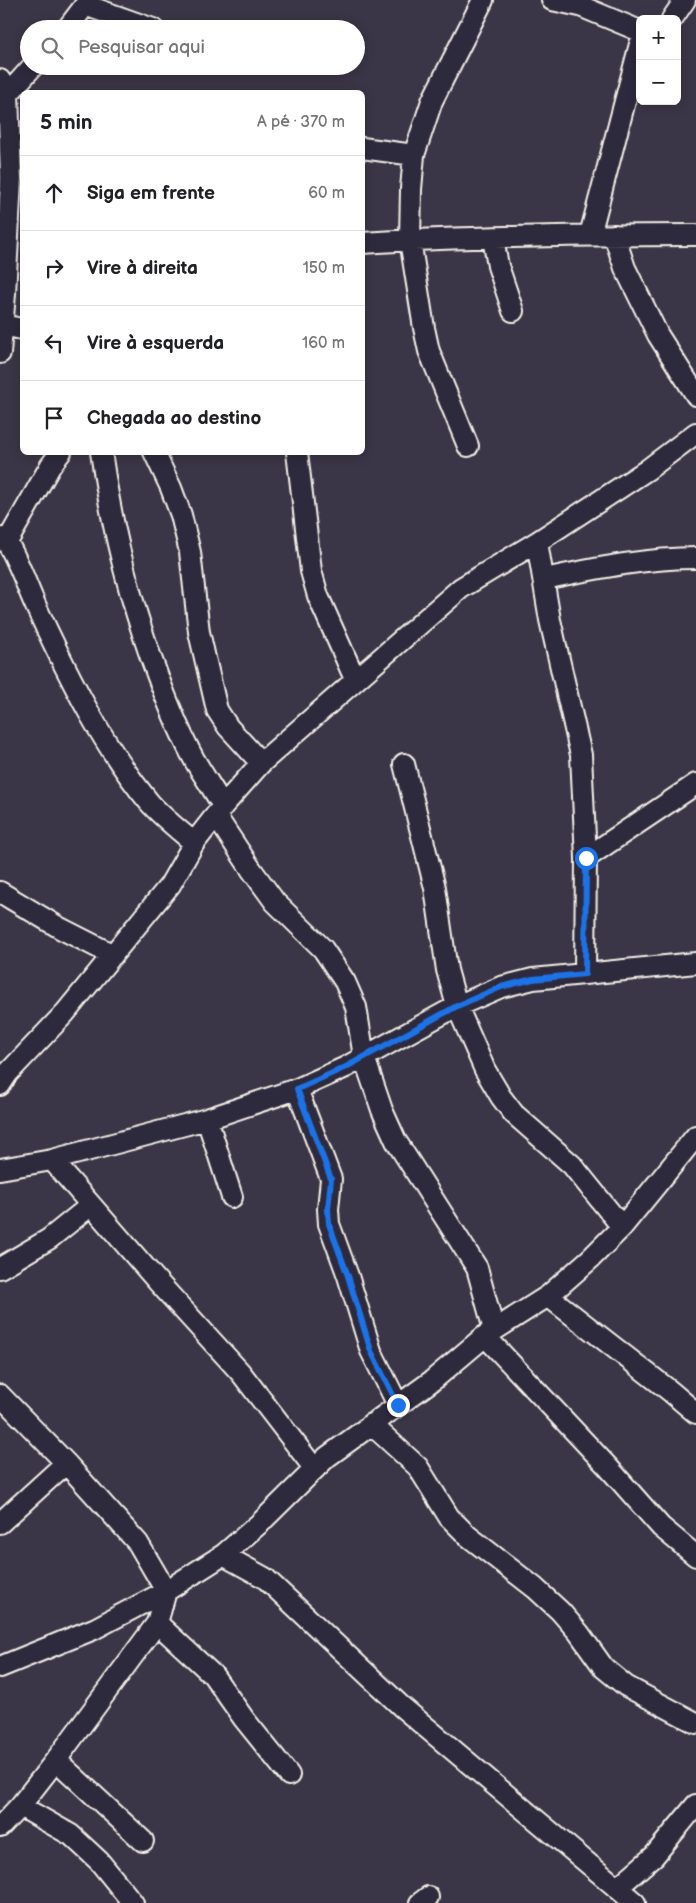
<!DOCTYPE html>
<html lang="pt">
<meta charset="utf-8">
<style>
:root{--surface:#fff;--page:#f2f2f2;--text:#202124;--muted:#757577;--line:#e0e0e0}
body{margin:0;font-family:"Balsamiq Sans",sans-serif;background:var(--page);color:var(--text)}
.controls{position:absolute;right:15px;top:15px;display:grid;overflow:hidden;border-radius:8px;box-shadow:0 2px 12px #0003}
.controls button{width:45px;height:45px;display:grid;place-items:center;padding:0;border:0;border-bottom:1px solid var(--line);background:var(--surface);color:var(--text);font:25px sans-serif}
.stop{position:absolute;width:15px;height:15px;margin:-11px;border:4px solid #1a73e8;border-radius:50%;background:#fff}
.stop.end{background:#1a73e8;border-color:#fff;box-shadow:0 1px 5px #0008}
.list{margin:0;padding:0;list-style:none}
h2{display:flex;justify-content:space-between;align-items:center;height:65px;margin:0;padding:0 20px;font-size:21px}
h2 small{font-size:16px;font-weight:400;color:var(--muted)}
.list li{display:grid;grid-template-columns:32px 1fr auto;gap:15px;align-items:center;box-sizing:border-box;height:75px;padding:0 20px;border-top:1px solid var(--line)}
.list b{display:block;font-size:19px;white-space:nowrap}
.list em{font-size:16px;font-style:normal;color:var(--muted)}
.icon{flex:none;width:28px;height:28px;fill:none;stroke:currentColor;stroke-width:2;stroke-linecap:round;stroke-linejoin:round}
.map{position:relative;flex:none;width:696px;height:1903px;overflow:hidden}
.search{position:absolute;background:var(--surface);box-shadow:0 2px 12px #0003;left:20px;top:20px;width:345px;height:55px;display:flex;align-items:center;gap:12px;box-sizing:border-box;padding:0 18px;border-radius:28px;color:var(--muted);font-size:19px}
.panel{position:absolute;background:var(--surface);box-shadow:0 2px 12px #0003;left:20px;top:90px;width:345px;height:365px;border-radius:8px}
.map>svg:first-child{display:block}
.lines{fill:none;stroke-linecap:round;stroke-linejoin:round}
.minor-casing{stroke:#f4f1e8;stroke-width:24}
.minor{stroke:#2f2a3d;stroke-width:20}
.route{stroke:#1a73e8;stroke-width:6}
</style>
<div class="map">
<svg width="696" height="1903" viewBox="0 0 696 1903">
<rect width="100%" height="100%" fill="#3b3647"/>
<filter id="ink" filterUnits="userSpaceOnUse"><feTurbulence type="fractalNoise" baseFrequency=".02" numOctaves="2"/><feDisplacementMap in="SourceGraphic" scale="10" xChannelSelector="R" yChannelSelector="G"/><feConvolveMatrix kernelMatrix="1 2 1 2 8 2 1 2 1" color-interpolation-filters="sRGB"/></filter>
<g filter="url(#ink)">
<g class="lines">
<defs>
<path id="minor" d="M552,0L580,6L640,31
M85,5L153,29
M672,19L685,0
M67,29L89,0
M0,80L8,94L11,179L5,294L0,353
M8,94L33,66
M362,148L414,155
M590,235L640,44
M614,235L625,268L658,335L696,395
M493,238L498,266L513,311
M362,243C473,236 585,235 696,235
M2,325L22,329
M468,446L429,351L424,328L410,240L411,189L414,155L432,101L483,0
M101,452C112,529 131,605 158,677C169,706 180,734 195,761C204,776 214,791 223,806
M154,452L171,488L181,515L190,552L199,632L217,710L228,727L261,763
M297,452L311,571L318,596L355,679
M0,538L7,542L51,465L61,452
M7,542C21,566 28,591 40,615C71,681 103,746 149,802C162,817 179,830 194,843
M537,542L550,620L581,755L586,858L585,974
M544,579C594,569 645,558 696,558
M404,764L435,888L447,970L457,1006L485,1070L501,1097L514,1114L572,1165L622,1227
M216,816L251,869L275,902L323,949L345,982L356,1007L364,1057L382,1110L396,1141L477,1268L494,1330
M586,858L696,784
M0,892L60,928L113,955
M0,1085L8,1073L65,1013L170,885L194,843L223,806L261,763L461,588L537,542L647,470L696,433
M297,1089L331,1179L328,1209L329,1224L348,1276L371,1351L398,1405
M207,1119L232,1197
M52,1160L158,1282L241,1373L314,1468
M0,1169L52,1160L207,1119L297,1089L346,1067L457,1006L501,987L533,979L696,963
M0,1268L49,1239L90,1206
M548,1296L670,1391L696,1413
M485,1336L608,1467L661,1527L696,1556
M0,1395L66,1463L138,1543L166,1591L94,1629L0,1667
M371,1424L418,1467L449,1517L468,1536L535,1588L560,1611L579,1633L604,1668L626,1686L696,1723
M0,1523L66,1463
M223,1555L265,1578L402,1707L635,1903
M157,1623L213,1675L244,1719L289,1775
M56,1760L143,1841
M20,1806L71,1835L99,1861L133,1903
M0,1827L20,1806L56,1760L157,1623L166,1591L223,1555L260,1523L327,1457L433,1380L485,1336L548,1296L590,1259L622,1227L696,1136
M617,1888L654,1856L696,1805
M420,1903L428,1897"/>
</defs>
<use href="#minor" class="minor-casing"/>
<use href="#minor" class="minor"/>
</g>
</g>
<g class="lines" filter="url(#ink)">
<path class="route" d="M398,1405L371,1351L348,1276L329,1224L328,1209L331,1179L297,1089L346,1067L457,1006L501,987L533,979L585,974L586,858"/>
</g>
</svg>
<div class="controls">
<button>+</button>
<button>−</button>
</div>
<div class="stop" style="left:586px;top:858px"></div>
<div class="stop end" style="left:398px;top:1405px"></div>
<div class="search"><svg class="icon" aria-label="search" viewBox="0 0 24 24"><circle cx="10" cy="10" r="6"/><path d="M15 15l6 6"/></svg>Pesquisar aqui</div>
<section class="panel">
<h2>5 min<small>A pé · 370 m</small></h2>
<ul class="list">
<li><svg class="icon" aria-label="ahead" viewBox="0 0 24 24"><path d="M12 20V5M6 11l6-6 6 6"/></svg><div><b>Siga em frente</b></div><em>60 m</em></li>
<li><svg class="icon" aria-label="right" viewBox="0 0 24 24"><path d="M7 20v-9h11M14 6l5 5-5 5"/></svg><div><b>Vire à direita</b></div><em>150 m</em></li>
<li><svg class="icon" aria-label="left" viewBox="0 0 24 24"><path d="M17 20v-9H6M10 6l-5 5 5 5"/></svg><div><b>Vire à esquerda</b></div><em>160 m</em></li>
<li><svg class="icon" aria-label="arrive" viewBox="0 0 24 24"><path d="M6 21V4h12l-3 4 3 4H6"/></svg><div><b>Chegada ao destino</b></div></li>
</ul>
</section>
</div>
